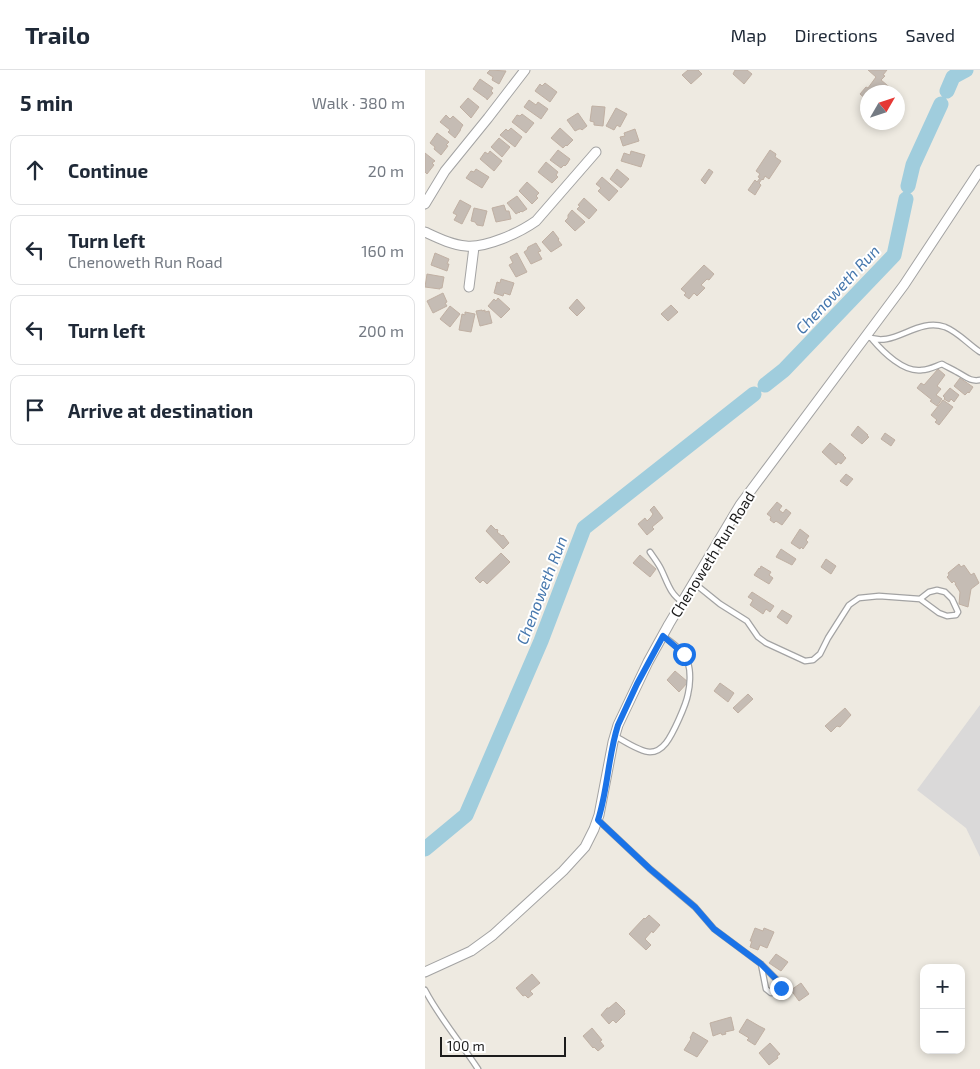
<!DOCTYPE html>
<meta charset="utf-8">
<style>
:root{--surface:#fff;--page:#f2f2f3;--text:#1f2937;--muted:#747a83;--line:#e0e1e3}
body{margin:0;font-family:"Exo 2",sans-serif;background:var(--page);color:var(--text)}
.controls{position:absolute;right:15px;bottom:15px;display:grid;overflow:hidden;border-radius:10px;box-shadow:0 2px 8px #0003}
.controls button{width:45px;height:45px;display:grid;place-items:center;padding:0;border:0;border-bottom:1px solid var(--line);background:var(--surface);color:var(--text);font:25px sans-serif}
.compass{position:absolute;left:435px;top:15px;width:45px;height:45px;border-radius:50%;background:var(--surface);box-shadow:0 2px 8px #0003;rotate:51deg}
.scale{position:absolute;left:15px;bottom:12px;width:126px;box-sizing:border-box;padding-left:5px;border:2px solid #1c1c1c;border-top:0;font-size:14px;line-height:18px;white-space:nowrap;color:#1c1c1c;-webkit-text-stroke:4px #fff;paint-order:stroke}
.stop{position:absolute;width:15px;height:15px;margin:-11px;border:4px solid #1a73e8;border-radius:50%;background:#fff}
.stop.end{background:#1a73e8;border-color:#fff;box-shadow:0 1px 5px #0008}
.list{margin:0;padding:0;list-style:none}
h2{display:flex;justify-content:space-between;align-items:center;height:65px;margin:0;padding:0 20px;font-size:21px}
h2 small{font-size:16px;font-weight:400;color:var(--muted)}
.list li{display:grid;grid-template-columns:32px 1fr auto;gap:15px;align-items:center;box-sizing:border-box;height:70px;margin:0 10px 10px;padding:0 10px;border:1px solid var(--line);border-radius:10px}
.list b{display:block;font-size:19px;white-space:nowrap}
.list p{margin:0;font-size:16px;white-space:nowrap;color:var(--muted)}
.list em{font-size:16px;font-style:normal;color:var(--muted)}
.icon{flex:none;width:28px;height:28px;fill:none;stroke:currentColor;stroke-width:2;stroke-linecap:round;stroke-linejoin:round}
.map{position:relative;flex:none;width:555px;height:999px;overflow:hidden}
header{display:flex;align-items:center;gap:30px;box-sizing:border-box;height:70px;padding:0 25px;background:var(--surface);border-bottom:1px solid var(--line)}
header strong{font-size:24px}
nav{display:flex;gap:28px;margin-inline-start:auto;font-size:18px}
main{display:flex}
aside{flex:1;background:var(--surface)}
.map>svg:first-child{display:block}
.residential{fill:#dad9d9}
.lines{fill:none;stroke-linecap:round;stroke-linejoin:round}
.river{stroke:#a0cddd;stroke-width:15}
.building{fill:#c5bcb4;stroke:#c0b0a3}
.lane-casing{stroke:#a3a3a3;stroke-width:7}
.street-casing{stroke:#a3a3a3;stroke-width:11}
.lane{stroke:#fff;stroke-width:4.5}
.street{stroke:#fff;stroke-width:9}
.route{stroke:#1a73e8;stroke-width:6}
.labels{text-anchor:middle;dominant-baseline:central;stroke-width:4;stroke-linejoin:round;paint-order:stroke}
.street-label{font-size:15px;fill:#1c1c1c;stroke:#fff}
.water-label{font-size:16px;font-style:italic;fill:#4677ad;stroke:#fff}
</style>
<header>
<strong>Trailo</strong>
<nav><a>Map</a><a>Directions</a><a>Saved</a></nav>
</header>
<main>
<aside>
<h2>5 min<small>Walk · 380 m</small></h2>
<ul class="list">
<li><svg class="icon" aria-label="ahead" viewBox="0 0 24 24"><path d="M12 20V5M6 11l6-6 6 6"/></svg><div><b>Continue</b></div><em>20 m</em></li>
<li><svg class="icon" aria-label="left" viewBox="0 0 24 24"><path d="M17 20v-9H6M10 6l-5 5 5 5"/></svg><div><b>Turn left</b><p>Chenoweth Run Road</p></div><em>160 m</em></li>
<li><svg class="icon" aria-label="left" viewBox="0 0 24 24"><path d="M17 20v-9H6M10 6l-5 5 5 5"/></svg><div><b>Turn left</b></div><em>200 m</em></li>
<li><svg class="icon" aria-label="arrive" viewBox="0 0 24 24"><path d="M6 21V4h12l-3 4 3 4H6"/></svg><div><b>Arrive at destination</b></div></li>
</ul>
</aside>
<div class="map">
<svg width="555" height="999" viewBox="0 0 555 999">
<rect width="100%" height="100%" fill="#eeeae1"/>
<path class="residential" d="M555,635V787L541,758L492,720Z"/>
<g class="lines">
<path class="river" d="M522,21L528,7L541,0
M483,116L488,95L516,34
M340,315L359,300L469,185L481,129
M0,779L41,745L116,571L159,458L329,324"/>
</g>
<path class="building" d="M65,0L81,1L74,14L67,10L68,7L62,3Z
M263,0H273L277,4L266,14L257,5Z
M310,0H322L327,4L319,14L308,4Z
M443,0H462L458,5L460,6L456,10L468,20L466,22H442V30L435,24L441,17L443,18L451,7Z
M55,9L68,18L66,21L68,23L62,30V29L48,19Z
M120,13L132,22L125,32L110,21L115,14L117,16Z
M43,28L54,37L46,48L35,37Z
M104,30L111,35L113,32L123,39L116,49L99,37Z
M167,36L180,37L178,56L169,55V52L165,51Z
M191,38L202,44L195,57L192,55L189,60L181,56Z
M153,43L162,56L157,60L156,59H154L150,61L142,50Z
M97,44L109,53L101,63L87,52L92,45L95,46Z
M21,45L25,49L28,46L38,55L36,58L35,61L30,68L23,62L25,60L15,52Z
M86,58L97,67L90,77L75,65L81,59L83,61Z
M135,58L148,70L142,76L141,75L138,78L126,68Z
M210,59L214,71L198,76L195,67L200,66L199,63Z
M12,63L24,72L21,75L23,76L16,85L9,79L10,77L5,73Z
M74,68L85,77L77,87L66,77Z
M133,80L145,89L142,94L140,96L139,95L136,98L125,90Z
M345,80L351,84L350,87L356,91L344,109L340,106L338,110L337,109L334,113L336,115L330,125L323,120L330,110L332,112L335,108L333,107L335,104L331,101Z
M65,81L77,91L69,101L55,89L60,82L63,84Z
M206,81L220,85L216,97L196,91L199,83L205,85Z
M0,83L10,91L7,93L9,95L2,104L0,102Z
M121,92L133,102L131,105L133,107L127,113L113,102Z
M51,99L64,107L57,118L41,108L46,101L49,102Z
M192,99L204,109L196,118L185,109Z
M284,99L288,102L280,114L276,110Z
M177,107L193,121L184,131L173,121L176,118L171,114Z
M102,112L114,123L111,126L113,128L107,134L94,121Z
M92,126L102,139L97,142L96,141L94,143V142L91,144L82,133Z
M159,128L172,140L164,149L152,139L155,136L153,135Z
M35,130L46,136L37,154L29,150L32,145L28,143Z
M79,135L81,141H84L86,149L71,152L67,138Z
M49,138L62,141L58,156L52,155L50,152L46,151Z
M147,140L160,152L150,161L140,151L143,148V145Z
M128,161L134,169L133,170L137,175L126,182L117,172Z
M111,173L116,181L113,182L117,189L106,194L99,182L102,180L103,177Z
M10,183L24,189L22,194H24L22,201L6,195Z
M92,183L102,202L91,207L84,195L88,193L85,187Z
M279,195L289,204L284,210L282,209L276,215L280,218L272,226L269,223L264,229L259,225L261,223L256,219Z
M2,204L19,207L17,218H15V219L0,217Z
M76,209L89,213L85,225L79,223L78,226L69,223L72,212L75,213Z
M18,223L22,232L20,233L22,236L8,243L2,231Z
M73,228L85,239L76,248L63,236L69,229L71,231Z
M152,229L160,238L152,246L144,238Z
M246,235L253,242L243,251L236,244Z
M25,236L35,244L25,257L15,249Z
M57,240V241L60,240V242L64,241L67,253L55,256L51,241Z
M40,242L50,244L46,262L34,260L37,244L40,245Z
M513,299L520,305L512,316L516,319L511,325L517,329L512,336L505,331L507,330L492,318L496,313L499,315Z
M535,308L548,317L544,323L543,322L540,325L529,316Z
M525,318L534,325L529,332L526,329L524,332L519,329L520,328L518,326Z
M518,330L528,337L514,355L510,352L512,350L506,345Z
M433,356L443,365L442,366L444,367L437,374L426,365Z
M460,363L470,370L466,376L456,369Z
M405,373L419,385H418L421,388L416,394L413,392L411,395L397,382Z
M421,404L428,409L422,416L415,411Z
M352,432L357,436L354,440L358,443L361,439L366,443L357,455L351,451L349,453L345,450L346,447L342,444Z
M229,436L238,448L227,457L229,459L222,465L213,454L220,448L222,451L226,447L228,444L225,440Z
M66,455L71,460L72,459L73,461L72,462L77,466L78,465L84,473L78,479L61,461Z
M375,459L384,466L381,470L383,472L378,479L376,477L375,479L366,473Z
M356,479L371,489L367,495L351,487Z
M76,483L85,492L62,514L58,510L55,513L50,508Z
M215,485L231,499L225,507L208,493Z
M401,489L411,496L406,504L396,497Z
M534,494L536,497L539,495L546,505L549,503L554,513L546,519L543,537L534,534L535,522L530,514H531L529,511L527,513L522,507L524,505L523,503Z
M336,496L346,502L344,505L348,508L344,514L329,505L334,498L335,499Z
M327,522L349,536L345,542L341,539L338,544L325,535L328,530L323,527Z
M357,540L367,546L362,554L352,547Z
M250,601L263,612L254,622L242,610Z
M295,613L309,623L303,632L289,621Z
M323,624L328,629L313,643L308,638Z
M420,638L426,645L415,657L412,656L406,662L400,656Z
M224,845L235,855L228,863L227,861L220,869L226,875L221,880L204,864L219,848L220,849Z
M330,858L338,861L339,858L349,862L342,878L335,875L333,880L325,877L327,871H325Z
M351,884L363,892L356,901L344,893Z
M107,904L115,913L105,921L108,924L103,928L100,925L98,926L91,918Z
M376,913L384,924L374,931L366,920Z
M191,932L200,941L199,942L200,944L191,953L188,950L184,954L176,945L182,938H184Z
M306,947L309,960L300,962L301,964L297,965L296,963L288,966L285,953Z
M322,949L334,956L340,959L330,975L322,970L324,968L314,962Z
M167,958L177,970L175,971L179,976L173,981L169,977L168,978L158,966Z
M268,962L283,971L272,987L259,980L266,969L265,968Z
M345,973L355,984L352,986L353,988L344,995L334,983Z"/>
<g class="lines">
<defs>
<path id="lane" d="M441,266C469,280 490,247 520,257C533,262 543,274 555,282
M447,269C458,282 479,303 497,300C504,300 511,296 517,294C522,297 527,299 532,302C540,306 545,312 555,310
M225,482C229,488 233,493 236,499C242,511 245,525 258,532
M269,513L295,534L322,551L333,567L341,573L380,591L388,590L395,584L403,568L424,535L434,528L454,526L495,529L504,522L512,520L520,522L527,529L533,542L531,545L522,546L514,543L495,529
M190,666C199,671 215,682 225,682C231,682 237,678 241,673C248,664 261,635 263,624C265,616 266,602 263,593C260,581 247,573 238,566
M173,750L225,799L270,837L289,859L336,894L356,914V918L352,922L346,923L341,919L336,894
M0,920C14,947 36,973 53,999"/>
<path id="street" d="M0,134L20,101L63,48L100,0
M0,162C13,168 27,175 41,176C61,178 94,163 111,151L171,82
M44,217L49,177
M0,902L46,881L68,865L138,801L160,777L169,759L174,745L188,672L193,655L223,592L244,554L315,435L479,215L555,100"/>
</defs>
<use href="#lane" class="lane-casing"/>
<use href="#street" class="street-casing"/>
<use href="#lane" class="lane"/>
<use href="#street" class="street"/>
</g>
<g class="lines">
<path class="route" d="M259,584L238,566L212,614L193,655C183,686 183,719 173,750L225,799L270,837L289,859L336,894L356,914V918"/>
</g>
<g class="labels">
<g class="street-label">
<text transform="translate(287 484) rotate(-58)">Chenoweth Run Road</text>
</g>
<g class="water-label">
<text transform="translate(412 219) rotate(-47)">Chenoweth Run</text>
<text transform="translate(116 520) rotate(-69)">Chenoweth Run</text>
</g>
</g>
</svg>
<div class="controls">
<button>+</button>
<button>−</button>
</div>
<svg class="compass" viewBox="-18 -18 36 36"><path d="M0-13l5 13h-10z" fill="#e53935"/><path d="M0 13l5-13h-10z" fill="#747a83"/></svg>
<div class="scale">100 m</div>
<div class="stop" style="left:259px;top:584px"></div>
<div class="stop end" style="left:356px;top:918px"></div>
</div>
</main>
